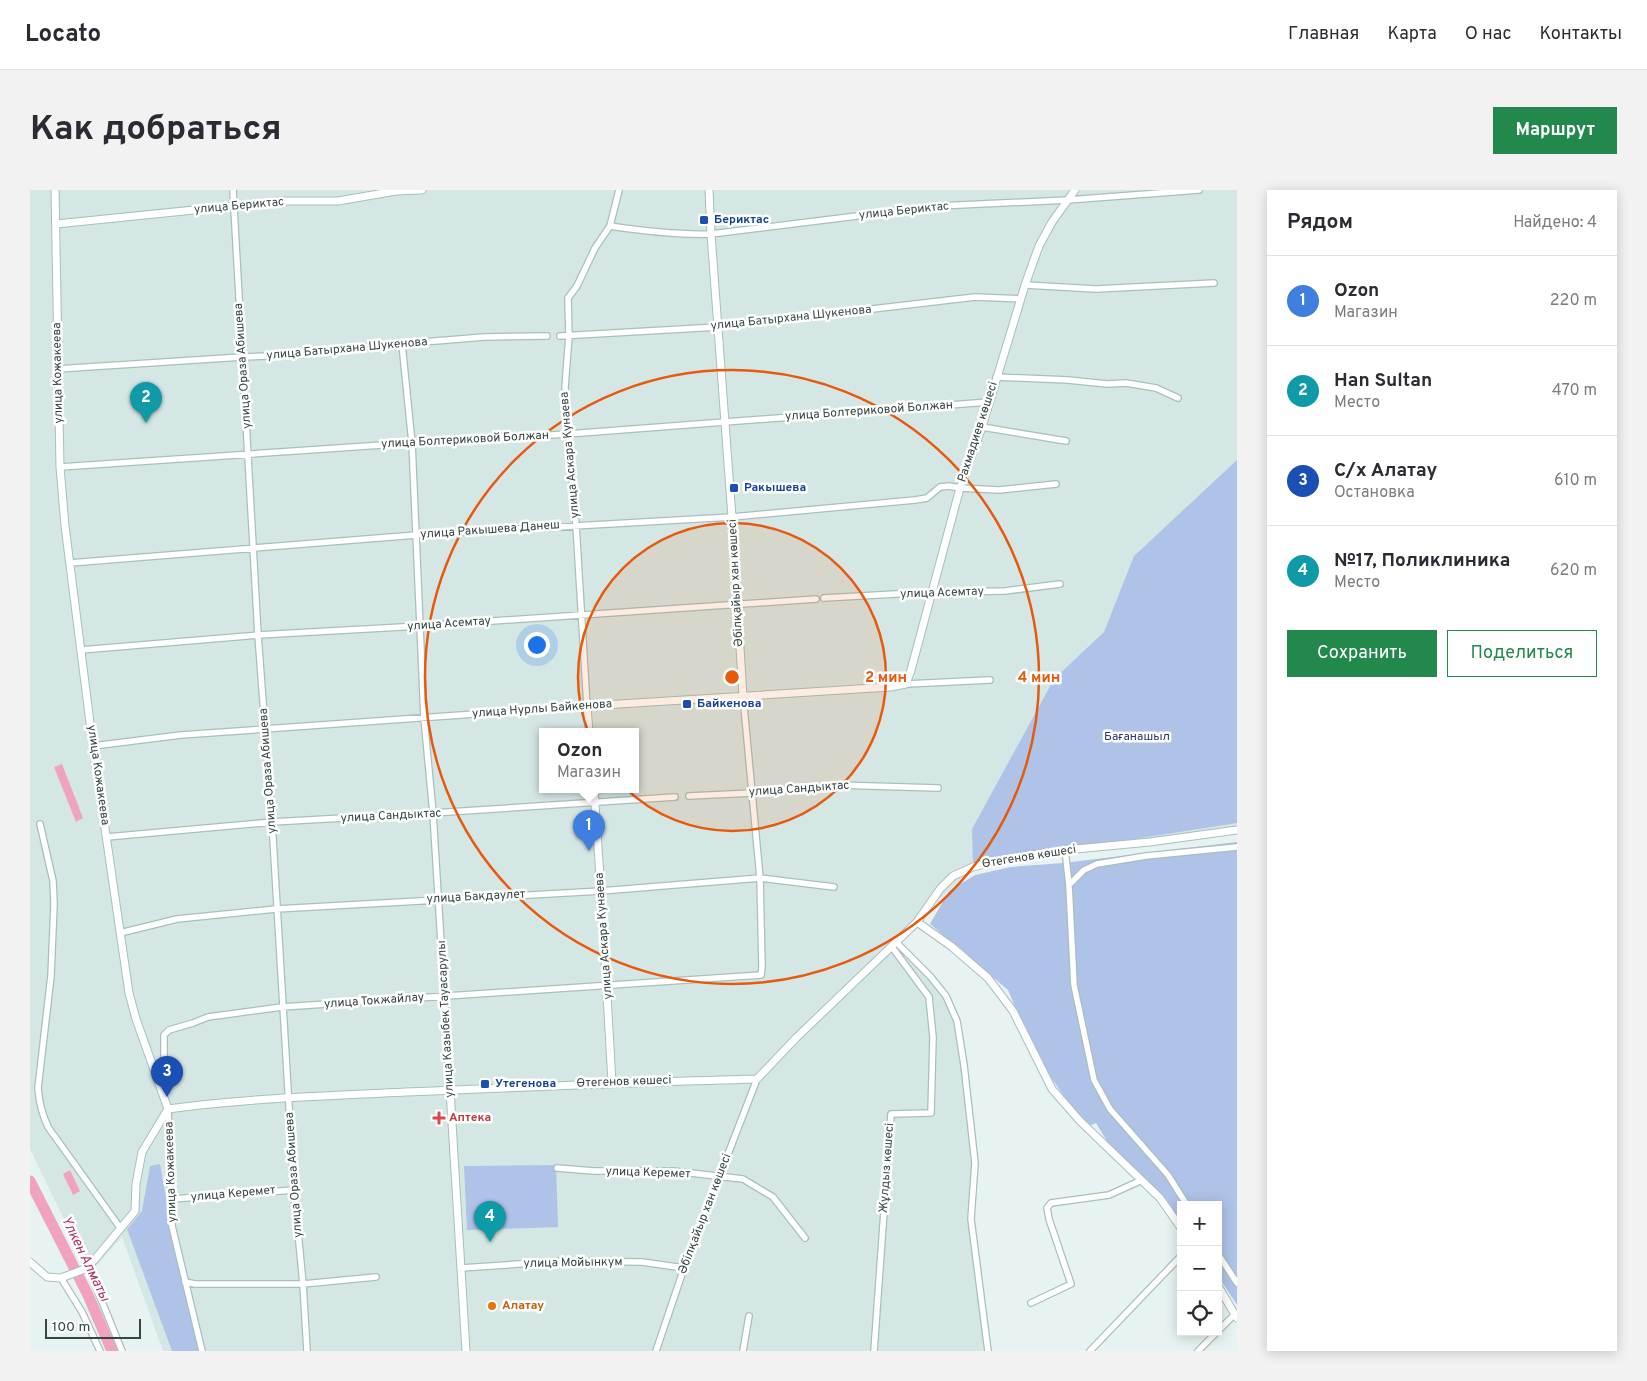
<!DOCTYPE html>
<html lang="ru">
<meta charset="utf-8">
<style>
:root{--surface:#fff;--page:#f2f2f3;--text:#2b2b33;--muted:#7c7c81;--line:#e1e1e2;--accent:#22884c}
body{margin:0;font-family:Overpass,sans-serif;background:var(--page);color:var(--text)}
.controls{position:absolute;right:15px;bottom:15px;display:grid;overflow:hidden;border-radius:0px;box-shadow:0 2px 12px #0003}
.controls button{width:45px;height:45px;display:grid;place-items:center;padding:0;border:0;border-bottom:1px solid var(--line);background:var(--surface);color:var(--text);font:25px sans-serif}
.scale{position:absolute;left:15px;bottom:12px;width:96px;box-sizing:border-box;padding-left:5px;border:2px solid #364643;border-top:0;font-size:14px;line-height:18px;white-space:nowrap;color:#364643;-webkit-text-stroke:4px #fff;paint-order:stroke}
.you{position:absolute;left:506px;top:454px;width:18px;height:18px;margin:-12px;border:4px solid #fff;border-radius:50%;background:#1a73e8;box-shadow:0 0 0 8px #1a73e833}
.badge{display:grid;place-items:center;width:32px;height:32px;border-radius:50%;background:var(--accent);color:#fff;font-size:16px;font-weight:700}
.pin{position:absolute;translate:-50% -41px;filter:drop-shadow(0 1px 2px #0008)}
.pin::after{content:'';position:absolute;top:26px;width:18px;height:15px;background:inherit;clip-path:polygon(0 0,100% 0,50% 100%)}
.popup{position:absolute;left:509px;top:538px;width:100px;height:65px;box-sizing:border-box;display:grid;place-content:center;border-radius:0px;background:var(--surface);filter:drop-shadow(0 1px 4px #0005);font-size:16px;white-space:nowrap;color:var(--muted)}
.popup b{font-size:19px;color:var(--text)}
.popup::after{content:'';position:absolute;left:50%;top:100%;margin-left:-10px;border:10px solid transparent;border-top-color:var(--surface)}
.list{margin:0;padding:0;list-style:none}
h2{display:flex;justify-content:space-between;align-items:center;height:65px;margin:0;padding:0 20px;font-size:21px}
h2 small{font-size:16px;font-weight:400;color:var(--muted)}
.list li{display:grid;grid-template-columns:32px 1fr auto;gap:15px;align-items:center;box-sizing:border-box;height:90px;padding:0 20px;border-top:1px solid var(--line)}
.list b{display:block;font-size:19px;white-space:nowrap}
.list p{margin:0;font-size:16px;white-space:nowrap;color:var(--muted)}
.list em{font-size:16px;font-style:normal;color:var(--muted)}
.actions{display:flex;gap:10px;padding:15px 20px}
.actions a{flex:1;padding:11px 0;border:1px solid var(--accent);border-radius:0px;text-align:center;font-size:18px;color:var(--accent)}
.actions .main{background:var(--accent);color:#fff}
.icon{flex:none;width:28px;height:28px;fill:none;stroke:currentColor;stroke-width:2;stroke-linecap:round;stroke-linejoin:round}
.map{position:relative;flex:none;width:1207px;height:1161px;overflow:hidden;border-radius:0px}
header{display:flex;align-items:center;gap:30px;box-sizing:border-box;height:70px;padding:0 25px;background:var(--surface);border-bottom:1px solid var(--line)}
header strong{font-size:24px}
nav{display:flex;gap:28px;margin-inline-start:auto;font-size:18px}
.intro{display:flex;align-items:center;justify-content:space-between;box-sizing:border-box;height:120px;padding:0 30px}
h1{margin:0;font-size:35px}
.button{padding:12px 22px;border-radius:0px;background:var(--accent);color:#fff;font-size:18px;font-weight:700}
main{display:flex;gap:30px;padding:0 30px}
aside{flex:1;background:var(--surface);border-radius:0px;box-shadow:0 2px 12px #0003}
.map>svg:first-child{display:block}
.residential{fill:#d5e7e5;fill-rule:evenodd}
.green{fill:#afc2e8}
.water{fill:#f0a2c0}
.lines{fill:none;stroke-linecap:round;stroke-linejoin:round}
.river{stroke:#f0a2c0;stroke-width:11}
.minor-casing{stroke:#a9bfbc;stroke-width:8}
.tertiary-casing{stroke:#a9bfbc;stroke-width:9}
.minor{stroke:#fff;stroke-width:5.5}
.tertiary{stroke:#fff;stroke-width:7}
.ring{fill:none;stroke:#e8590c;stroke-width:2.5}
.transit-dot{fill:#1a4fb4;stroke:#fff;stroke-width:2}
.health-dot{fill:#e0444e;stroke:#fff;stroke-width:2}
.food-dot{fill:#e8710a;stroke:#fff;stroke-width:2}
.labels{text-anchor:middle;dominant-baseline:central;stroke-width:5;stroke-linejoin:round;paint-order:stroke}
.street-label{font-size:12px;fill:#364643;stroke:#fff}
.transit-label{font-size:12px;font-weight:bold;fill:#164399;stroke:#fff;text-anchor:start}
.park-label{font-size:12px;fill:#293678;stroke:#fff}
.health-label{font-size:12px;font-weight:bold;fill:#be3a42;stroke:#fff;text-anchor:start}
.food-label{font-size:12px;font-weight:bold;fill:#c56008;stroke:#fff;text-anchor:start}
.water-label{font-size:14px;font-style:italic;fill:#b22e5e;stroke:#fff}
.centre{fill:#e8590c;stroke:#fff;stroke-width:2.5}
.ring-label{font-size:15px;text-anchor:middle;font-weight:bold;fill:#e8590c;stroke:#fff;stroke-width:5;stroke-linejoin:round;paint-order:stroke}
</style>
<header>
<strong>Locato</strong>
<nav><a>Главная</a><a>Карта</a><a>О нас</a><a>Контакты</a></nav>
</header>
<div class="intro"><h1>Как добраться</h1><a class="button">Маршрут</a></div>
<main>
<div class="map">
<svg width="1207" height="1161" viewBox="0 0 1207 1161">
<rect width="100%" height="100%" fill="#e7f3f2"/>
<path class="residential" d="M0,0H1207V640L943,677L866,752L916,806L927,831L945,973L941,1029L954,1161H133L92,1047L60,1083L0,959ZM513,542H605V600H513Z"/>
<path class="green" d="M1207,270V633L1035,660L943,677L942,639L1024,489L1074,442L1104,366Z
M1207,652V1115L1188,1086V1015H1151V1034L1086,966L1066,933L1056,937L1007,868L978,800L900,734L919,701L945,685L981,677L1033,673Z
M130,974L141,1036L169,1161H142L97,1039L112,1021L120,976Z
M526,975L528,1037L437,1040L434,976Z"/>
<path class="water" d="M32,574L53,628L46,632L24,577Z
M40,980L50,1001L43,1005L33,984Z"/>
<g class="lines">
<path class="river" d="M0,991L58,1105L82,1161"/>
<defs>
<path id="minor" d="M203,0L228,445L242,632L264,1000L273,1094L277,1161
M580,36C613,41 647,45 681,44L908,16L1038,10L1169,0
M995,95L1066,99L1184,93
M530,146L688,137L945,107L991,109
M372,154L382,253L394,528L403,623L420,900
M27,179L212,167L266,165L320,158L454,147L517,146
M966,187L1038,190L1077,194L1096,193L1126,198L1148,208
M952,237L1036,251
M30,277L382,253L538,244L959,212
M40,373L386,345L702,327L885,310L897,308L910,297L919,296L930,298L969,300L1026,294
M794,408L902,402L975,401L1030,394
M51,460L228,445L390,436L786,409
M876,494L960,490
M63,556L151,545L557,516L546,335L535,197L539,146L538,108L547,96L565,58L580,36L589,0
M659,606L723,603L806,595L908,598
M10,634L23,691L24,714L21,786L8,898C9,913 12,924 18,937L91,1039
M77,647L242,632L403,623L645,607
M1035,660L1039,695L1044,795L1064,890L1080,919L1138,985L1157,1015
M1039,695L1054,680L1067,674L1116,666L1207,657
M90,743L147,729L246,719L571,701L730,688L804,697
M866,752L900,786L916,806L927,831L934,875L945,973L941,1029L958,1161
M131,898L134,881V845L139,840L163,833L178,827L252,817L731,785L732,777L730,688L713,506
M138,919L142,1036L172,1161
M527,978L564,981H643L713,989L743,1007L775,1048
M142,1009L264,1000
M1188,1064L1207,1093
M58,1077L92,1161
M431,1078L534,1071L612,1072L654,1078
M31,1088L52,1122L70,1161
M155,1092L165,1094H273L346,1087
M1001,1113L1041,1094L1019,1029L1017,1018L1021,1013L1079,1005L1112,990
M1188,1141L1205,1124
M626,1161L654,1078L727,889
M713,1161L719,1126
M844,1161L861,924L901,923L903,847L899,807L862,757
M1060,1161L1151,1066
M1168,1161L1187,1142"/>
<path id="tertiary" d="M25,0L30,277L35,336L63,556L99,803L106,829L138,919
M679,0L681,44L702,327L713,506
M26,34L252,11H308L366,1L392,0
M559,542L557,516L860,497L876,494L881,480L930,298L952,237L995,95L1009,56L1022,32L1045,0
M564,600L571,701L582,892
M887,732L921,756L958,788L983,821L1022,899L1050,931L1130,1008L1151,1038
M420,900L436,1161
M0,1072L17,1087L31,1088L52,1080L58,1077L66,1068L105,1021L106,994L112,962L138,919C217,908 296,906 376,902C493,897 610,892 727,889L766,848L887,732L910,699L923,686L943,677L975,669L1035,660L1120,652L1207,640
M1188,1096L1207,1128"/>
</defs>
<use href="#minor" class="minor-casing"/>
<use href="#tertiary" class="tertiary-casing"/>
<use href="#minor" class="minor"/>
<use href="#tertiary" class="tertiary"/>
</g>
<circle cx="702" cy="487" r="154" fill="#e8590c" fill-opacity=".12"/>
<g class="ring">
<circle cx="702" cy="487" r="154"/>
<circle cx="702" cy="487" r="307"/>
</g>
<g class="transit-dot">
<rect x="669" y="25" width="10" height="10" rx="2.5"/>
<rect x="699" y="293" width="10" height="10" rx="2.5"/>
<rect x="652" y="509" width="10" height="10" rx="2.5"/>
<rect x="450" y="889" width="10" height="10" rx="2.5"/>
</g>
<path class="health-dot" d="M406.5 920.5h5v5h5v5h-5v5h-5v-5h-5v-5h5z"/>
<circle class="food-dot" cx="462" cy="1116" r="5"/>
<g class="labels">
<g class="street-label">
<text transform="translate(209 16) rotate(-5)">улица Бериктас</text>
<text transform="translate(874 21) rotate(-6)">улица Бериктас</text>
<text transform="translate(761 128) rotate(-6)">улица Батырхана Шукенова</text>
<text transform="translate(317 159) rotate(-5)">улица Батырхана Шукенова</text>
<text transform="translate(213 176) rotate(-94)">улица Ораза Абишева</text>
<text transform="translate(28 183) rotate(-91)">улица Кожакеева</text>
<text transform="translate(839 221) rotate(-4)">улица Болтериковой Болжан</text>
<text transform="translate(948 242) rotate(-72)">Рахмадиев көшесі</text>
<text transform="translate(435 250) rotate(-3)">улица Болтериковой Болжан</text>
<text transform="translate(540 265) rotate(-95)">улица Аскара Кунаева</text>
<text transform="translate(460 340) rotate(-4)">улица Ракышева Данеш</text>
<text transform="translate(706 393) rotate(-93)">Әбілқайыр хан көшесі</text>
<text transform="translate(912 403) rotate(-2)">улица Асемтау</text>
<text transform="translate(419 434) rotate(-4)">улица Асемтау</text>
<text transform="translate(512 519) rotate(-4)">улица Нурлы Байкенова</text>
<text transform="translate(238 581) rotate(-94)">улица Ораза Абишева</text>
<text transform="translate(68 585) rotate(82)">улица Кожакеева</text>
<text transform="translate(769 599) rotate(-4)">улица Сандыктас</text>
<text transform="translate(361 626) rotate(-3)">улица Сандыктас</text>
<text transform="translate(999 667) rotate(-9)">Өтегенов көшесі</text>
<text transform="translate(446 707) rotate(-3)">улица Бакдаулет</text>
<text transform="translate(574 746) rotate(-94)">улица Аскара Кунаева</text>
<text transform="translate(344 811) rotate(-4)">улица Токжайлау</text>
<text transform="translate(416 829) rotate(-93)">улица Казыбек Тауасарулы</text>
<text transform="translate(594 892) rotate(-2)">Өтегенов көшесі</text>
<text transform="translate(857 978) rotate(-86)">Жұлдыз көшесі</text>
<text transform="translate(141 982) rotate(-92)">улица Кожакеева</text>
<text transform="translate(618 983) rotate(2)">улица Керемет</text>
<text transform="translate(264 985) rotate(-94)">улица Ораза Абишева</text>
<text transform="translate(203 1004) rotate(-5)">улица Керемет</text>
<text transform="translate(675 1024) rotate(-69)">Әбілқайыр хан көшесі</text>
<text transform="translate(543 1073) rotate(-1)">улица Мойынкум</text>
</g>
<g class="transit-label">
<text x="684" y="30">Бериктас</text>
<text x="714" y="298">Ракышева</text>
<text x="667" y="514">Байкенова</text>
<text x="465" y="894">Утегенова</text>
</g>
<g class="park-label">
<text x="1107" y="547">Бағанашыл</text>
</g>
<g class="health-label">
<text x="419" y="928">Аптека</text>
</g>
<g class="food-label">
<text x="472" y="1116">Алатау</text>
</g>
<g class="water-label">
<text transform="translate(55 1069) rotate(64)">Үлкен Алматы</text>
</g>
</g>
<circle cx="702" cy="487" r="8" class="centre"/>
<g class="ring-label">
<text x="856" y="492">2 мин</text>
<text x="1009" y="492">4 мин</text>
</g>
</svg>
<div class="controls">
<button>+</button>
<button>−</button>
<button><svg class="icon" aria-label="locate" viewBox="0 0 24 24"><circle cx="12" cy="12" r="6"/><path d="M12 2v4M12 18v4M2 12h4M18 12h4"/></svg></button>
</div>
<div class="scale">100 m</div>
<div class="you"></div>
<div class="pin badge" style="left:559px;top:661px;background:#3f7fe0">1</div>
<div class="popup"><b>Ozon</b>Магазин</div>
<div class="pin badge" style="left:116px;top:233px;background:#0f9aa8">2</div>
<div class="pin badge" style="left:137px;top:907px;background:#1a4fb4">3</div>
<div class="pin badge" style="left:460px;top:1052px;background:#0f9aa8">4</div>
</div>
<aside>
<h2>Рядом<small>Найдено: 4</small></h2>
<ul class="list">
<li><span class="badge" style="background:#3f7fe0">1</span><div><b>Ozon</b><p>Магазин</p></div><em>220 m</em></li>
<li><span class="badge" style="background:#0f9aa8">2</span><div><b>Han Sultan</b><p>Место</p></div><em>470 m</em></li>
<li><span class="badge" style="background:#1a4fb4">3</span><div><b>С/х Алатау</b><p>Остановка</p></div><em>610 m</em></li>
<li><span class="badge" style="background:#0f9aa8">4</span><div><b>№17, Поликлиника</b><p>Место</p></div><em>620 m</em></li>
</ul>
<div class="actions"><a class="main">Сохранить</a><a>Поделиться</a></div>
</aside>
</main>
